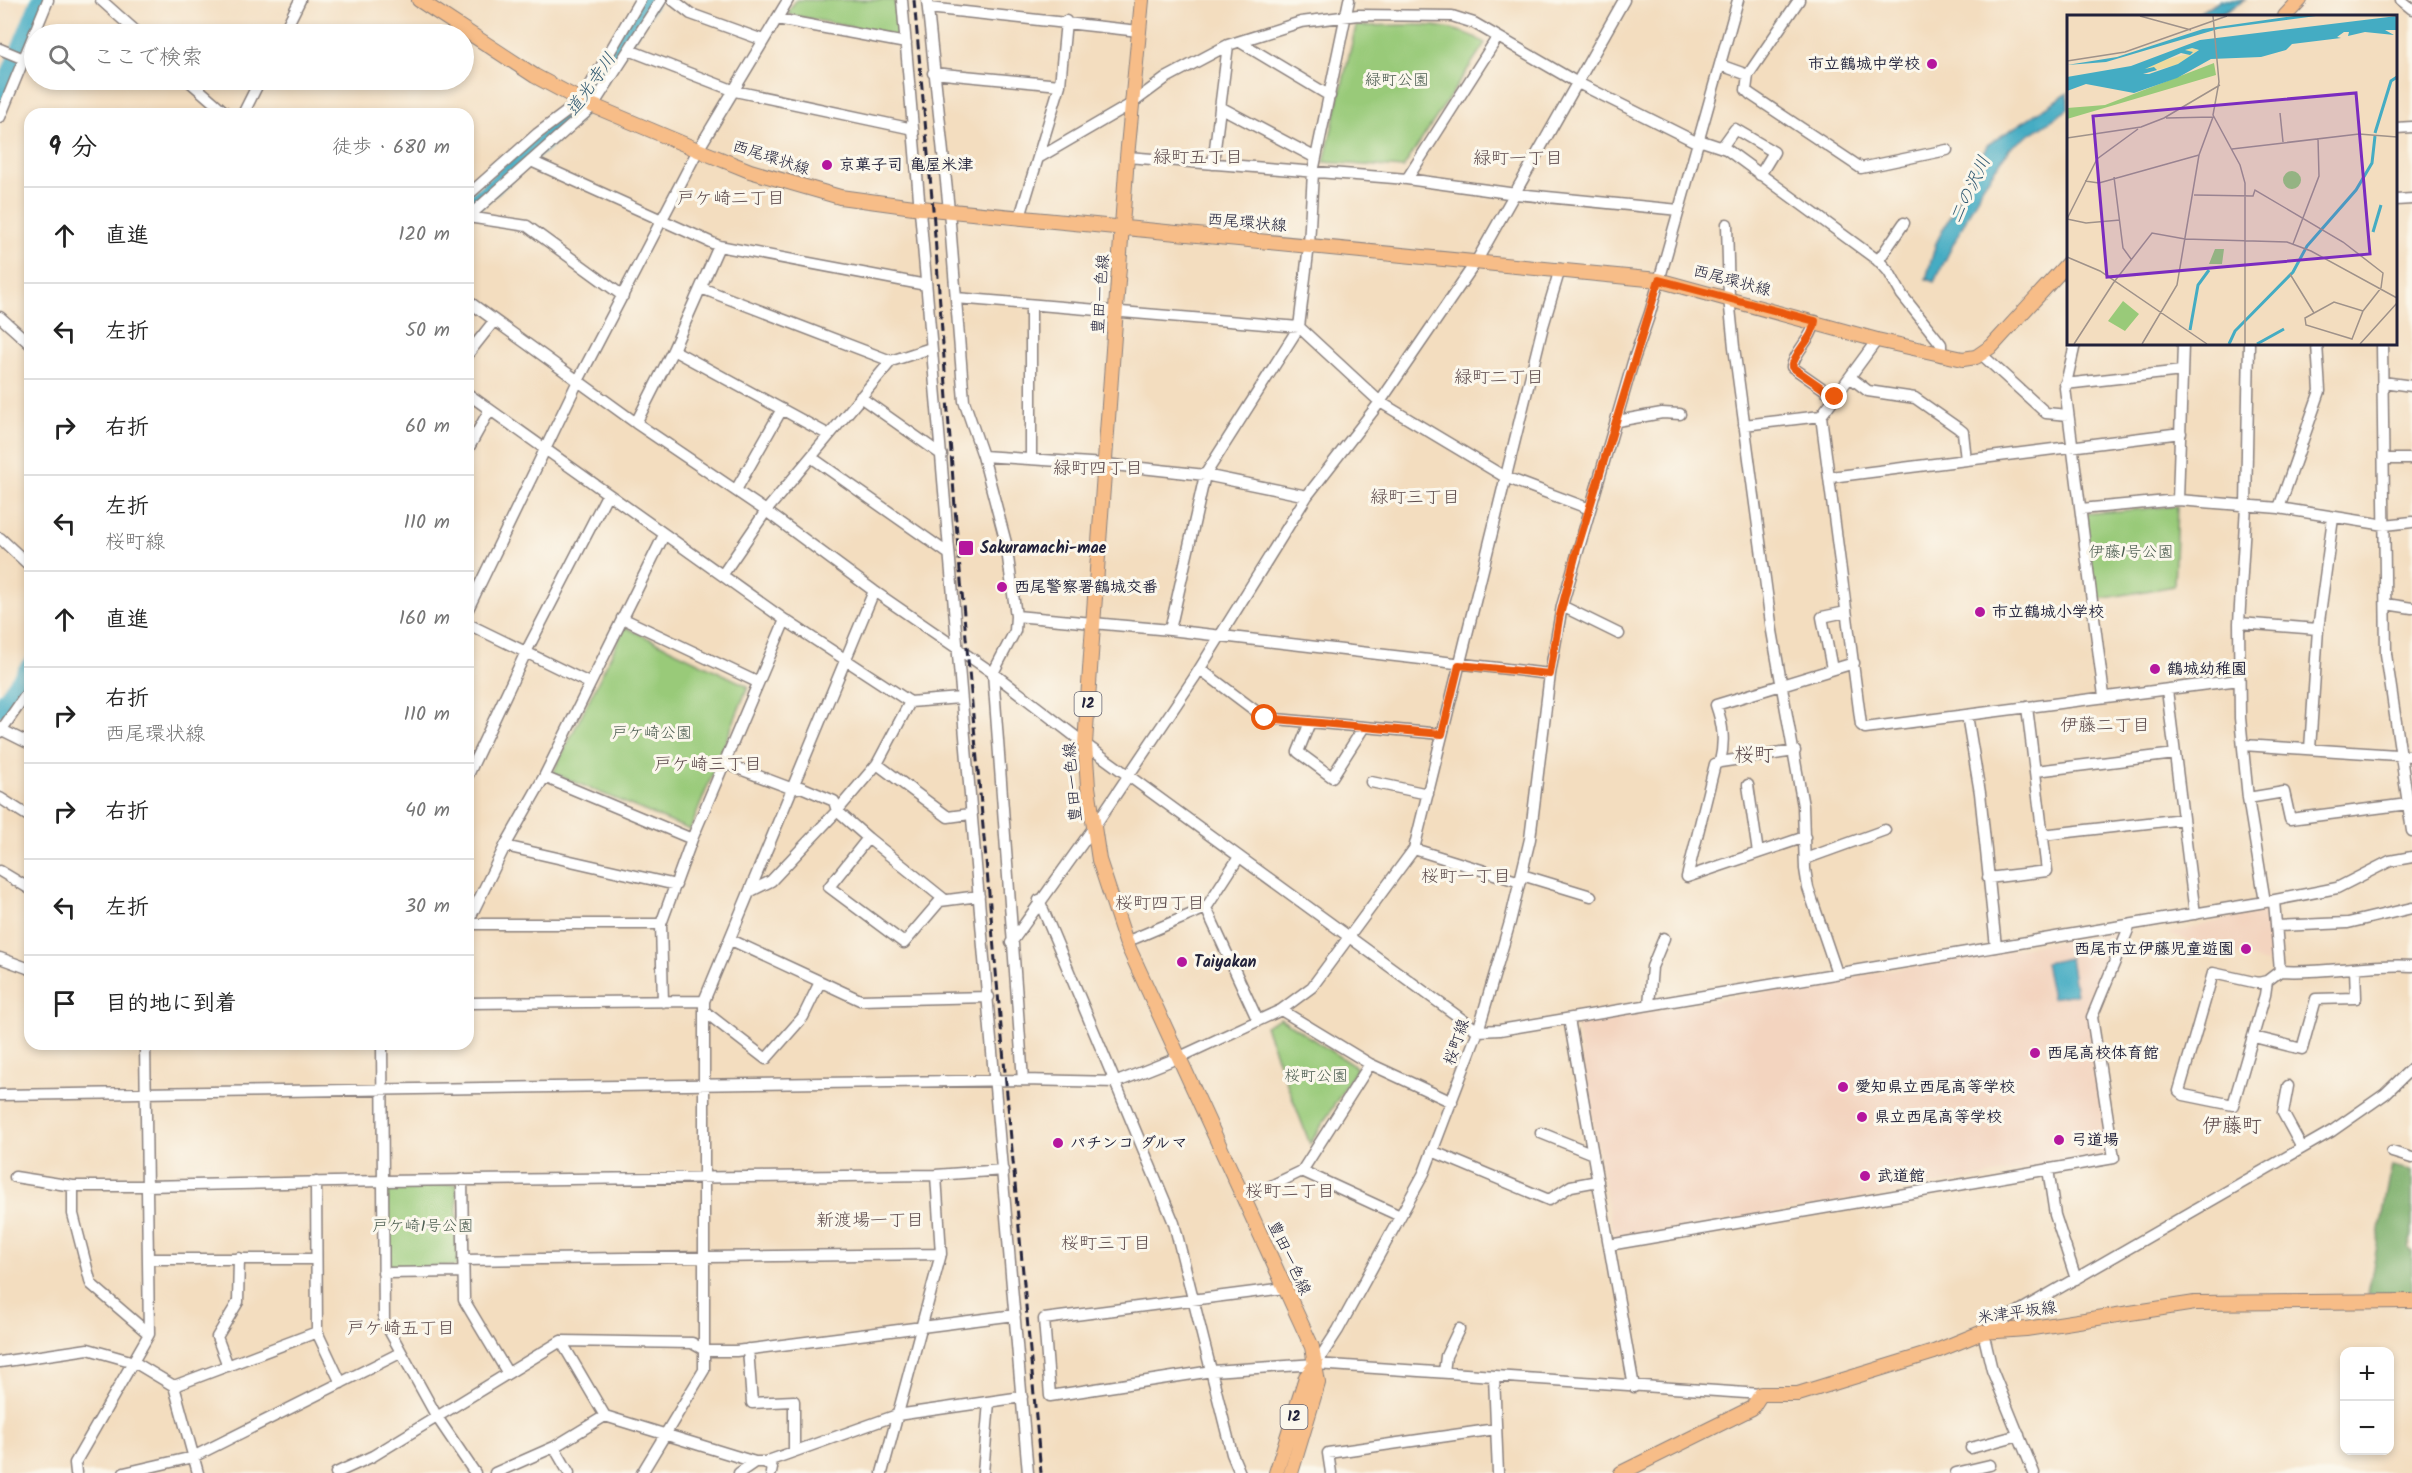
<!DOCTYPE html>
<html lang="ja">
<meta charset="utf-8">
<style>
:root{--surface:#fff;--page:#f6f6f6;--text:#222;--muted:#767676;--line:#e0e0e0}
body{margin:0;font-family:Kalam,"Klee One",sans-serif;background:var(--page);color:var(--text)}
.controls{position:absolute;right:18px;bottom:18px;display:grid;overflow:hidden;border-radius:12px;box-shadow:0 3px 9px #0003}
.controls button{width:54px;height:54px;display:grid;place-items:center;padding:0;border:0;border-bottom:2px solid var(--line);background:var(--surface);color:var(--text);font:30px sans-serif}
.stop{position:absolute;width:18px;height:18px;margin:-14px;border:4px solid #ea580c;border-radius:50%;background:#fff}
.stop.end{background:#ea580c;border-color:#fff;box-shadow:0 2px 6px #0008}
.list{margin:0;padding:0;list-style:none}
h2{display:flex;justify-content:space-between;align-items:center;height:78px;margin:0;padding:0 24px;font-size:26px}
h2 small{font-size:20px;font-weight:400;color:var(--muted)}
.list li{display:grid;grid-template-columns:39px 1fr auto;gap:18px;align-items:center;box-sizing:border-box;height:96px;padding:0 24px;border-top:2px solid var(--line)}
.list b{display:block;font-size:22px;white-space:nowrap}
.list p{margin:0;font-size:20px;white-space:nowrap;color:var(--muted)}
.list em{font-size:20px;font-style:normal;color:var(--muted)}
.icon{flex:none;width:33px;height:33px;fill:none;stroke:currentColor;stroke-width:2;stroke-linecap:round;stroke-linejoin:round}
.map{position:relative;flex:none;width:2412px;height:1473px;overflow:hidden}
.search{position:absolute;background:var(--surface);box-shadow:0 3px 9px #0003;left:24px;top:24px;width:450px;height:66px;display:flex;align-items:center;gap:15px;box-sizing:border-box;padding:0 21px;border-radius:33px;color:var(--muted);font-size:22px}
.panel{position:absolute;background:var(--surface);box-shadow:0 3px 9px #0003;left:24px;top:108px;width:450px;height:942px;border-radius:18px}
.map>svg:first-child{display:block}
.built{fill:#f3d4bf}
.green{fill:#99ca79;stroke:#5e765a;stroke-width:1.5}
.forest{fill:#7aae69;stroke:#4e6852;stroke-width:1.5}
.water{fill:#44acc3;stroke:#33677f;stroke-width:1.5}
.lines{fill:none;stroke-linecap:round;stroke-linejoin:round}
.river{stroke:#44acc3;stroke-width:18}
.minor-casing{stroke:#8a807d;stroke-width:13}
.major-casing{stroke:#8a807d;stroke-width:16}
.minor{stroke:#fff;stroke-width:10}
.major{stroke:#f7bd88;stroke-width:14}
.rail{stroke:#22223b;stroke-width:3;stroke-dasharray:9 4.5;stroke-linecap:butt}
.route{stroke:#ea580c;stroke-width:8}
.poi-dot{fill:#b5179e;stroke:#fbf7ec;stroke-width:2}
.labels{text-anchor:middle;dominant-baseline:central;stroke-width:6;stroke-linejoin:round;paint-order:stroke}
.shield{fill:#fbf7ec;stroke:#636270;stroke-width:1.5}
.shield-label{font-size:15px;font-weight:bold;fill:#22223b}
.poi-label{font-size:16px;font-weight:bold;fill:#22223b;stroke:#fbf7ec;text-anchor:start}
.park-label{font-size:16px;fill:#4c5d51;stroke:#fbf7ec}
.street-label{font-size:16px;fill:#22223b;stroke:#fbf7ec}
.water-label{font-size:18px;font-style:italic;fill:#305971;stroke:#fbf7ec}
.neighbourhood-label{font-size:18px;fill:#5f4c4e;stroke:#fbf7ec}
.quarter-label{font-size:20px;fill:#5f4c4e;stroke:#fbf7ec}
.inset-river{fill:none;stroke:#44acc3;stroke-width:3}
.inset-road{fill:none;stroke:#9f928a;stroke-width:1.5}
.view{fill:#7b2cbf;fill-opacity:0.15;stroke:#7b2cbf;stroke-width:3}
.inset-edge{fill:none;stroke:#22223b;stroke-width:3}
</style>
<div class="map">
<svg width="2412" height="1473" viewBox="0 0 2412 1473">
<rect width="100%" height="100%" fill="#fbf7ec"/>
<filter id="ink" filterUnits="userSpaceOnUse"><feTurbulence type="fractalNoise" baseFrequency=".0167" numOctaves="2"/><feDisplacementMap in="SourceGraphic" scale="12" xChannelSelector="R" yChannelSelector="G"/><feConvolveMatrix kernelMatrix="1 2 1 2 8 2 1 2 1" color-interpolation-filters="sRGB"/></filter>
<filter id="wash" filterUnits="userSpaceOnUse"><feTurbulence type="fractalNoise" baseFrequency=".008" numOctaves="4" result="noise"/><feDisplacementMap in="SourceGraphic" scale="24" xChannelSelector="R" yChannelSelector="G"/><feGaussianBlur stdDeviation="1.35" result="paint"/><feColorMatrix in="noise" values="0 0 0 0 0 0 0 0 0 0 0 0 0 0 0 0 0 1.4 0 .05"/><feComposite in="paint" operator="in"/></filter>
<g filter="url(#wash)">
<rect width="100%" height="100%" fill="#f3ddbf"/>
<path class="built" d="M2268,909L2274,965L2167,934Z
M2120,931L2123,936L2089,1017L2109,1155L1614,1240L1576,1024Z"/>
<path class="green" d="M796,0H895L899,37L787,14Z
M1356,26C1399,26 1448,18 1485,43L1403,168L1324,162Z
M2177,506L2174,586L2094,600L2082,514Z
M625,627L748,686L690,830L553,773Z
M1280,1018L1357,1068L1310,1144L1265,1026Z
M457,1184L458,1266L388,1268L387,1185Z"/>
<path class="forest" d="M2392,1166L2412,1170V1235L2408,1248L2412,1251V1293L2368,1294Z"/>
<path class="water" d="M36,0H44L22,51L18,50Z
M2220,0H2245L2218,16H2193Z
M13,59L18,61L0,106V92Z
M2068,93V109L2010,148L1983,186L1934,282L1926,279L1936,243L1987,145Z
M2070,958L2076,994L2052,998L2045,963Z"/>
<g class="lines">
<path class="river" d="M0,98L40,0
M468,208L573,116L650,0
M0,708L30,666"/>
</g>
</g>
<g filter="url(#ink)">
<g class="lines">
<defs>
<path id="minor" d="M101,0L139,34
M673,0L691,14L763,40
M902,0L1028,1473
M927,0L949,210L964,401L983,456L1006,543L1016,616
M2401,0L2412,9
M928,8L1139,31
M777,19L906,43
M283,34L300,0
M1240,42L1330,96
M0,49L24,59
M629,50L735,91L913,129
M1720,65L1748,75L1799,0
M933,73L1060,85
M1748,75L1746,90L1750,94L1861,168L1947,150
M188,80L227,114
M1220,107L1316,158
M243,114L260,80
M0,117L48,0
M2396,128L2412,127
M1699,140L1726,149L1880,262L1889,272L1902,295L1941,344V356
M1722,147L1735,129L1774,152L1760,175
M1040,157L1131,104L1166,78L1228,45L1301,22L1358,15L1452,16L1474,23L1576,82L1698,143
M1127,157L1407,179L1516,194L1679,210
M531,161L719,246L926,285
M1213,164L1228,45
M1407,179L1497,38
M468,195L537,134L581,101L640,0
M2396,200L2412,199
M468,217L592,107L661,0
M468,217L527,226L623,296
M1020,217L1060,85L1066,21
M1727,224L1729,298L1734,347L1772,631L1803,806L1805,869L1808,888L1837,973
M1878,261L1904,223
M701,288L891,361
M956,298L1299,327L1380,402L1505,477L1590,509
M468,301L636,423L766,511L874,591L993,673L1015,631L1016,616L1170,630L1550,674
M0,317L30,344
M1815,321C1812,340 1795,350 1792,367L1835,397
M1877,340L1821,416L1861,725L1865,728L2239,680
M2075,344L2065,388L2104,696
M2249,344L2246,506L2239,623L2240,718L2248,798L2265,902
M2382,344L2386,654L2412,831
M673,350L829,435
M468,354L494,321
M1981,354L2046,413L2068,415
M1850,377L1868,391L1915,398L1958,428L1963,432L1966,460
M2383,382L2412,386
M2065,384L2182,371
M468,394L785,620L910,702L960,698
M860,397L942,455
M1617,421L1662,413L1680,414
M636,423L673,350L719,246
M1744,425L1821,416
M468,449L489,411
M983,456L1105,464L1205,475L1307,496
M811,457L949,554
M1031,458V305
M2384,459H2412
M1831,477L2181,433
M736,490L782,409
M2178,500L2183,344
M2279,508L2320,391L2317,344
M2081,509L2178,500L2279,508L2385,525L2412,522
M0,538L30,566
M723,574L766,511L891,361L931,348
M2386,604L2412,608
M1562,606L1619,634
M468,609L578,381L698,150L788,0
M622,618L757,682
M2239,623L2318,629
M468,624L589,683
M1170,630L1205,475L1299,327L1309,245L1313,172L1349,0
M1200,669L1265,718L1442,734
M1832,669L1822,617L1846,612
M993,673L1085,744L1478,1031L1500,1030L2265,902L2337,888L2390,861L2412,857
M993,673L1023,1080
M2167,690L2195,914
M1967,715L1980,793L1996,947
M1310,722L1298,752L1332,777L1364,727
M0,729L30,744
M0,732L30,689
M2243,745L2412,756
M2310,749L2318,629L2333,518
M1720,762L1795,751
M724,763L793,789L801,787L834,801L837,811L868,838
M877,764L948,817L970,814
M2036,771L2175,754
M468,775L526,652L607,495
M544,777L692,839
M1371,782L1428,794
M1748,785L1758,853
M0,798L30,817
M2248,798L2284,792L2290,819L2408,804
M2042,835L2183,819
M1805,837L1687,877L1715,764L1720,762C1725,741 1723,725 1716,705L1854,663
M505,846L676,885
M1414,849L1520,882
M1805,859L1885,830
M0,871L30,889
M1522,875L1591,896
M1988,878L2047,871L2027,707
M751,891L771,881L837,811L877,764L910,702
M945,900L868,838L829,887L904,943L940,901L979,896
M1039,900L1174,1223L1232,1454L1240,1473
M2274,901L2280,971
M1206,908L1258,1021
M468,922L505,846L544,777L664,535
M468,924H661
M2276,926L2348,923L2412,908
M731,940L860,1000L989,997
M1126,942L1206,908L1239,857
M1011,943L1094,827L1194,678L1307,496L1380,402L1476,262L1624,0
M0,958L30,969
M2213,973L2258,983L2267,981L2265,995L2233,1105L2184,1095L2179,1091Z
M2267,981L2280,971C2324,974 2368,963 2412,966
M663,1002L661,924L692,839L785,620
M468,1003L704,1001
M1649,1005L1652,967L1664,938
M1281,1010L1370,1064L1452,1102
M704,1011L766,1059L803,1017L820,982
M1569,1019L1634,1387
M2254,1037L2302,1049L2316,999L2356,998L2355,968
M382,1044L384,1321L437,1417L475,1473
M2288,1086L2283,1113L2302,1148
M0,1095L1023,1080L1117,1082L1180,1057L1281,1010L1312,987L1414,849L1543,326L1560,269
M1541,1133L1593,1154
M1432,1151L1549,1200L1571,1186L1598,1181
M2392,1152L2412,1158
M2048,1169L2055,1215L2076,1279
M1302,1171L1400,1216
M15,1177L73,1186H146L383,1181L936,1175L1003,1170
M462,1179L464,1300L507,1372
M316,1182L317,1332L341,1383
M73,1186V1214L91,1284L149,1334
M1244,1199L1302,1171L1370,1064
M1609,1245L2114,1158L2092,1017L2130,925
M148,1259H315
M463,1260L941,1254
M383,1273L463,1272
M1285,1288L1044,1319L1050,1396L1212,1371L1316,1364L1761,1394
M561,1341L605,1416L755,1462H765L897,1415L1022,1397
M748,1349L752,1403L794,1401V1451
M0,1362L88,1349L134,1362L174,1386L198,1473
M1316,1364L1338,1330L1424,1173L1478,1031L1510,922L1530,839L1550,674L1562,606L1633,362L1650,313L1738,0
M228,1366L217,1337L238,1302L239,1258
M1444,1372L1446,1356L1459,1329
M1494,1376L1498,1473
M174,1386L317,1332
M554,1447L569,1473
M1971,1448L2019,1435
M765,1462L772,1468L771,1473
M76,1473L75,1463L149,1334L145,1044
M124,1473L193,1457L400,1353
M336,1473L373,1456L561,1341L692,1343L706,1351H736L1015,1315
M495,1473L554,1447L605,1416
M642,1473L704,1370V1001L874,591
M739,1473L755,1462
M882,1473L941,1254L936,1175
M983,1473L989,1402
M1331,1473L1328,1453L1496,1429
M1956,1473L1990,1465
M2034,1473L1992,1370L1983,1332L2332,1131L2385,1094L2412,1068"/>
<path id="major" d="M419,0L535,76L582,101L698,150L750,171L840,197L921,208L1658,280L1877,340L1963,359L1976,357L1992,346L2068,263
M1142,0L1127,157L1093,625L1085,744L1088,787L1099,860L1126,942L1312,1347L1318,1383L1291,1473
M2285,16L2300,0
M1276,1473L1306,1377L1316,1364
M1621,1473L1752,1408L1761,1394H1798L1934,1352L1983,1332L2026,1329L2195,1303L2412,1301"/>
</defs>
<use href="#minor" class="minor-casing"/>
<use href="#major" class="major-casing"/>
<use href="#minor" class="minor"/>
<use href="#major" class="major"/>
<path class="rail" d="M914,0L933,209L958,548L1041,1473"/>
</g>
</g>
<g class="lines" filter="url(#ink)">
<path class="route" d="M1265,718L1442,734L1459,665L1550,674L1559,619L1577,549L1659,280L1815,321C1813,340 1795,350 1792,367L1835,397"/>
</g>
<g class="poi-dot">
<circle cx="1932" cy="64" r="6"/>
<circle cx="827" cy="165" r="6"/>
<rect x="958" y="540" width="16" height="16" rx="3"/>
<circle cx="1002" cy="587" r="6"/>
<circle cx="1980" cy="612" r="6"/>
<circle cx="2155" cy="669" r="6"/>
<circle cx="2246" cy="949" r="6"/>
<circle cx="1182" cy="962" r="6"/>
<circle cx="2035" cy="1053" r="6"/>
<circle cx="1843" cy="1087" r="6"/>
<circle cx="1862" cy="1117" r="6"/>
<circle cx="2059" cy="1140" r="6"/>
<circle cx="1058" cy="1143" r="6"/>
<circle cx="1865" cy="1176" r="6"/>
</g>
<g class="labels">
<g class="shield">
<rect x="1074.5" y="692" width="27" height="24" rx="4.5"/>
<rect x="1280.5" y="1405" width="27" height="24" rx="4.5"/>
</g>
<g class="shield-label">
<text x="1088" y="704">12</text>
<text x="1294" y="1417">12</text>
</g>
<g class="poi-label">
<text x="1920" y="64" text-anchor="end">市立鶴城中学校</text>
<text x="839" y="165">京菓子司 亀屋米津</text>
<text x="980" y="548">Sakuramachi-mae</text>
<text x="1014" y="587">西尾警察署鶴城交番</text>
<text x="1992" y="612">市立鶴城小学校</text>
<text x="2167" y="669">鶴城幼稚園</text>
<text x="2234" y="949" text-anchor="end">西尾市立伊藤児童遊園</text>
<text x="1194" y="962">Taiyakan</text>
<text x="2047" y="1053">西尾高校体育館</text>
<text x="1855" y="1087">愛知県立西尾高等学校</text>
<text x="1874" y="1117">県立西尾高等学校</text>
<text x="2071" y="1140">弓道場</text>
<text x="1070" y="1143">パチンコ ダルマ</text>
<text x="1877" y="1176">武道館</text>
</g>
<g class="park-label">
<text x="1397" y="80">緑町公園</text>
<text x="2131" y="552">伊藤1号公園</text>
<text x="652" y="733">戸ケ崎公園</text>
<text x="1316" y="1076">桜町公園</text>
<text x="423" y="1226">戸ケ崎1号公園</text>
</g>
<g class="street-label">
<text transform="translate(771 158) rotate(18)">西尾環状線</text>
<text transform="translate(1247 223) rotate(5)">西尾環状線</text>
<text transform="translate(1732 281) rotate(15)">西尾環状線</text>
<text transform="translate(1101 294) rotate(-86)">豊田一色線</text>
<text transform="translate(1073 782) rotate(-95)">豊田一色線</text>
<text transform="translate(1457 1042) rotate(-71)">桜町線</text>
<text transform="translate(1289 1258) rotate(65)">豊田一色線</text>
<text transform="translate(2017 1313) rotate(-8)">米津平坂線</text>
</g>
<g class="water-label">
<text transform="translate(592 85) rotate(-55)">道光寺川</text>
<text transform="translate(1971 190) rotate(-65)">二の沢川</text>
</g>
<g class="neighbourhood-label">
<text x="1198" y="158">緑町五丁目</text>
<text x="1518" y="159">緑町一丁目</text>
<text x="731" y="199">戸ケ崎二丁目</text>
<text x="1499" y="378">緑町二丁目</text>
<text x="1098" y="469">緑町四丁目</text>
<text x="1415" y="498">緑町三丁目</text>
<text x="2105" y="726">伊藤二丁目</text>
<text x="708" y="765">戸ケ崎三丁目</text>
<text x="1466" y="877">桜町一丁目</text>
<text x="1160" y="904">桜町四丁目</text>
<text x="1290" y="1192">桜町二丁目</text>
<text x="870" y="1221">新渡場一丁目</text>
<text x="1106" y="1244">桜町三丁目</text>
<text x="401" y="1329">戸ケ崎五丁目</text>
</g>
<g class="quarter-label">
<text x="1754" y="756">桜町</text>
<text x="2232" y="1127">伊藤町</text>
</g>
</g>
<g transform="translate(2067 15)">
<rect width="330" height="330" fill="#f3ddbf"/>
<path d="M147,48L149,60L0,104V93L38,90ZM216 165a9 9 0 1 1 18 0a9 9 0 1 1-18 0ZM148,234H157L155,249H142ZM56,286L72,299L58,316L41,306Z" fill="#99ca79"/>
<path d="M124,33L132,35L110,50L69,60L81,49L125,38L118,35Z" fill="#eeda9e"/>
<path d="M227,1H249L151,14L39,47L0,50L50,42L136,14ZM330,1V15H318L327,20L298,17L281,21L282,17H277L270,22L274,23L225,29L219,35L194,42L144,44L110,63L67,78L19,69L0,76V62L64,51L133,25ZM125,33L132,35L111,49L82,59H76L90,55L87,52L78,54L114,38L123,40L126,37L118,35Z" fill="#44acc3" fill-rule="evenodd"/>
<path class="inset-river" d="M308,118L324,66L330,62M306,217L314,190M123,315L131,270L142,255M162,329L168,316L226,257L240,231L289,175L305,148L308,121M190,329L217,314"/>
<path class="inset-road" d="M73,1L124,15M146,1L152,67L146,100L173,150L178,168V329M0,46L58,37L160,1M213,98L216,127M0,123L74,112L97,103L153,70M165,134L292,119L330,122M47,162L56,233L64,244M18,166L32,168L132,140M127,180L186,181L188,175L276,227L316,258L314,273L296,296L285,324L239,310L238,303L267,287L296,296M0,204L30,144L71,114M0,204L19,208L53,205M226,229L252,161L251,123M0,242L33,256L140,329M223,259L247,298M7,329L47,267L85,218L118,224L220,227L244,236L330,283M75,329L110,270L132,140L146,102L99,103M293,329L330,288"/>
<path class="view" d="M289,78L303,239L40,262L26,101Z"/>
<rect width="330" height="330" class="inset-edge"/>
</g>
</svg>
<div class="controls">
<button>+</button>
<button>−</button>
</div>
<div class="stop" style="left:1265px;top:718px"></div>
<div class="stop end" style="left:1835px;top:397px"></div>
<div class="search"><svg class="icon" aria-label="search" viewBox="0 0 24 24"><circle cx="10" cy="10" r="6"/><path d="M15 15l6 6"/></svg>ここで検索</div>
<section class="panel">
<h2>9 分<small>徒歩 · 680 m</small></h2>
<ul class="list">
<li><svg class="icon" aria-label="ahead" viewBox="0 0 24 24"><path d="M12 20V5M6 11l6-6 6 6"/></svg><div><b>直進</b></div><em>120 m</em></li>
<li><svg class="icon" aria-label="left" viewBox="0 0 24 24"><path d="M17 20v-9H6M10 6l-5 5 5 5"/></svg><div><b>左折</b></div><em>50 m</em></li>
<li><svg class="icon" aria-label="right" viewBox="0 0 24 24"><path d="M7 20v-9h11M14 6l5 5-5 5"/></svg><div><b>右折</b></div><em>60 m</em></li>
<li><svg class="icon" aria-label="left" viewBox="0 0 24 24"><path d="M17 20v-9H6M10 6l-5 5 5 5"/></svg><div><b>左折</b><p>桜町線</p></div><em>110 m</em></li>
<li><svg class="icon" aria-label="ahead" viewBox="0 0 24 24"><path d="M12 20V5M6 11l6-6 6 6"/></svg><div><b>直進</b></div><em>160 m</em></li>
<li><svg class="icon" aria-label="right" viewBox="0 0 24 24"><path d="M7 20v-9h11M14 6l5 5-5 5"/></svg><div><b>右折</b><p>西尾環状線</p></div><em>110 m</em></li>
<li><svg class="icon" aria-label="right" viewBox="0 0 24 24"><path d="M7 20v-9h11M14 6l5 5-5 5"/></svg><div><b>右折</b></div><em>40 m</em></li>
<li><svg class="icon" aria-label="left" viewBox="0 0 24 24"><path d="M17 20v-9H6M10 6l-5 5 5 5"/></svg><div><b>左折</b></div><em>30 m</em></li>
<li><svg class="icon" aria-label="arrive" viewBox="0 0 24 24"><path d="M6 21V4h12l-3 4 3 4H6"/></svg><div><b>目的地に到着</b></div></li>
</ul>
</section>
</div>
